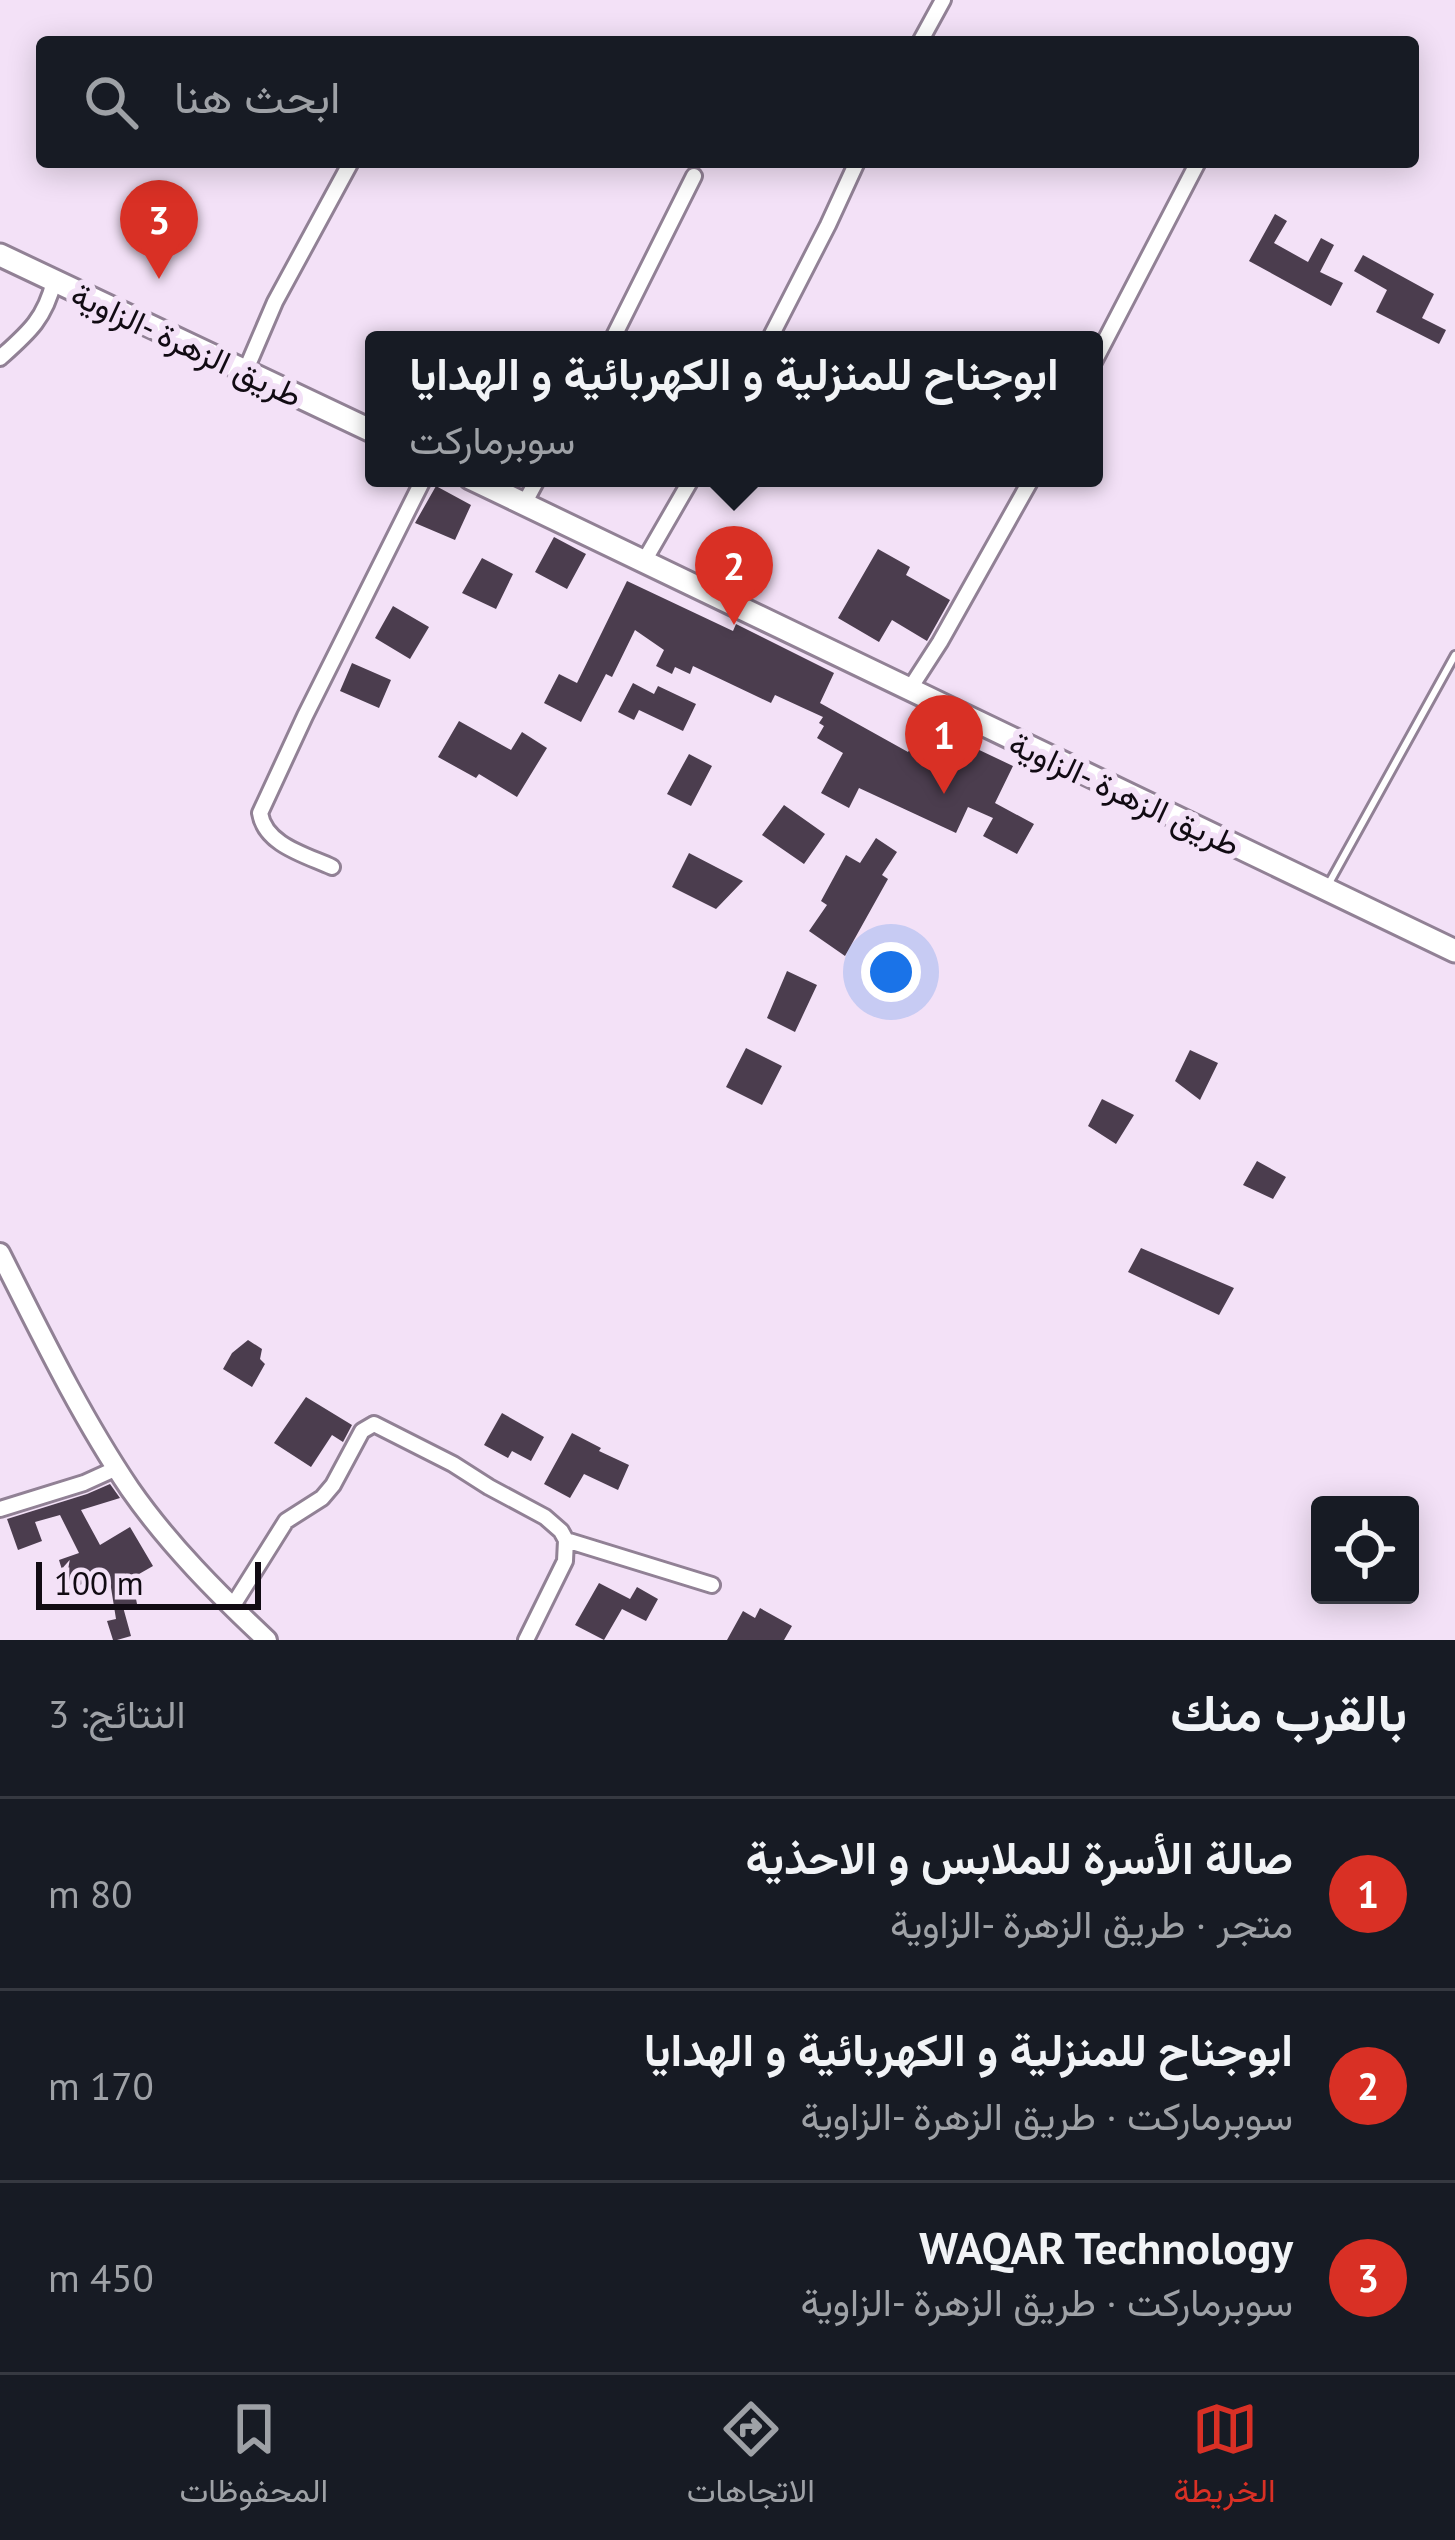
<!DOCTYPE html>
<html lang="ar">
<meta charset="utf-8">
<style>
:root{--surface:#171b24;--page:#20242c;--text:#f1f3f6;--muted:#9ea1a6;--line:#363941;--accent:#d93025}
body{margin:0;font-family:"PT Sans",Vazirmatn,sans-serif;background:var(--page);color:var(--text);direction:rtl}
.controls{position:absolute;right:36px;bottom:36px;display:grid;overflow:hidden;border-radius:12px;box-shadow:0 6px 30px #0003}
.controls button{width:108px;height:108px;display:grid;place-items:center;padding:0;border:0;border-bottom:3px solid var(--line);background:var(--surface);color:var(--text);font:60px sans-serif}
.scale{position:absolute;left:36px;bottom:30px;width:225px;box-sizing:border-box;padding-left:12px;border:6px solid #110b13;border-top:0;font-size:33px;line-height:42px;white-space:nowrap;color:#110b13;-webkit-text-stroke:9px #f3e1f7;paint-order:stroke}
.you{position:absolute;left:891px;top:972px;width:42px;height:42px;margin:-30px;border:9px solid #fff;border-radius:50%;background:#1a73e8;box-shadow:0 0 0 18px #1a73e833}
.badge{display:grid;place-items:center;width:78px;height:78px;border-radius:50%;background:var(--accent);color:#fff;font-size:39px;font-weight:700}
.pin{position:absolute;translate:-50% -99px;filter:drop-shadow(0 3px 6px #0008)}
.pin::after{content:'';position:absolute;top:63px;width:42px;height:36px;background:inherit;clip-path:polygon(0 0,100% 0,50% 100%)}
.popup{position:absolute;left:365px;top:331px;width:738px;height:156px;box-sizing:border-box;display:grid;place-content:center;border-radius:12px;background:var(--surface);filter:drop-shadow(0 3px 9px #0005);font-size:39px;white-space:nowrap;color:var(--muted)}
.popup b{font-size:45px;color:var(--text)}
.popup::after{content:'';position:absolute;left:50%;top:100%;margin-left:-24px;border:24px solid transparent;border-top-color:var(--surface)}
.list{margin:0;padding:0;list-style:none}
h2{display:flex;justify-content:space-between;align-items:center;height:156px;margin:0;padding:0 48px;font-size:51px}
h2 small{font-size:39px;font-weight:400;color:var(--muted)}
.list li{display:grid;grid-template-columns:78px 1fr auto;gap:36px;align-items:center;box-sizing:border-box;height:192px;padding:0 48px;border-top:3px solid var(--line)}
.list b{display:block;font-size:45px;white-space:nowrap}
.list p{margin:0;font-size:39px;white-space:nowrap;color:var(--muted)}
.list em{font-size:39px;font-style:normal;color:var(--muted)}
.icon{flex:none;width:66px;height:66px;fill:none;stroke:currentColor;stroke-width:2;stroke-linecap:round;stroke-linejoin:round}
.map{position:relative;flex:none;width:1455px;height:1640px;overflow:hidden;direction:ltr}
.search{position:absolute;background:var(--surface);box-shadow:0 6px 30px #0003;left:36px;right:36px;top:36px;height:132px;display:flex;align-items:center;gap:30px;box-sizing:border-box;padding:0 42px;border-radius:12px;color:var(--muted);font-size:45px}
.sheet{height:732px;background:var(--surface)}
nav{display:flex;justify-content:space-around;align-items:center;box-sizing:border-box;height:168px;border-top:3px solid var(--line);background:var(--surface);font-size:33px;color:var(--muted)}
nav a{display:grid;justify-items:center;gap:6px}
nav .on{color:var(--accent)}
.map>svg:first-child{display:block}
.building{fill:#4b3d4e}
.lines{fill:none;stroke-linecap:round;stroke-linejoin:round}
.lane-casing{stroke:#918195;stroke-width:12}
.street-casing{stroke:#918195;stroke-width:20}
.secondary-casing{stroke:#918195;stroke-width:24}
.primary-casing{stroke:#918195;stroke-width:27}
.lane{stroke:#fff;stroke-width:6}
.street{stroke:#fff;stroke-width:14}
.secondary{stroke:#fff;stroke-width:18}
.primary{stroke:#fff;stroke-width:21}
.labels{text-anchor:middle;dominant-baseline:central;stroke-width:12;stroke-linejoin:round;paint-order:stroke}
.street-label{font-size:33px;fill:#110b13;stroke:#f3e1f7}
</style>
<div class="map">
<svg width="1455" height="1640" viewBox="0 0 1455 1640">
<rect width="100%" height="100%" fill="#f3e1f7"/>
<path class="building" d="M1275,214L1287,221L1274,243L1308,262L1321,238L1334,245L1320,272L1343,283L1331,306L1249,261Z
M1363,255L1434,294L1422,318L1446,330L1439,344L1376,312L1387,290L1354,271Z
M436,486L471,505L455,540L415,523Z
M554,537L586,554L567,589L535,572Z
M878,549L910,567L906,575L950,600L927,641L892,620L879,642L838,618Z
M482,558L513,574L496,609L462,593Z
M627,581L733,631L736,624L834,673L820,703L908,752L924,724L953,741L954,738L1013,766L995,803L1034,824L1017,854L983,836L993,818L968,807L956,833L859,788L849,808L821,793L843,753L817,738L824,726L819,723L823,717L775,695L771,703L693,666L690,674L675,667L672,674L656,666L664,650L635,630L612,677L606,674L581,722L544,703L559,674L577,683Z
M393,606L429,627L410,659L375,638Z
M352,663L391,680L379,708L340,691Z
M633,683L654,694L658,686L696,704L683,731L639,710L634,720L618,712Z
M459,721L511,750L522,732L547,748L517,797L479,774L476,778L438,757Z
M689,754L712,766L691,806L667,794Z
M784,805L825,834L804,864L762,835Z
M876,838L897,852L882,875L888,879L845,956L809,931L827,905L821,901L846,855L860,863Z
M689,853L743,881L716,909L672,887Z
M787,971L817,985L795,1032L767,1018Z
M746,1048L782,1066L762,1105L726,1087Z
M1190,1050L1218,1063L1200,1100L1175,1081Z
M1102,1099L1134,1115L1116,1144L1088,1126Z
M1257,1161L1286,1177L1273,1199L1243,1185Z
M1141,1248L1234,1288L1219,1315L1128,1272Z
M248,1340L262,1349L260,1359L265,1364L252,1387L223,1369L232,1353Z
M306,1397L352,1425L343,1442L332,1435L311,1467L274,1443Z
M502,1413L544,1437L531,1461L512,1451L508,1458L484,1445Z
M572,1433L601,1448L599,1451L629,1465L618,1490L584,1474L570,1498L544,1484Z
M110,1484L120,1498L81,1510L100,1545L130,1527L153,1566L132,1578L137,1604L123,1607L131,1636L117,1640H113L107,1621L116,1619L109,1575L68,1589L59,1560L79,1553L60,1515L35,1522L42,1541L18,1550L7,1519L87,1494Z
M599,1583L630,1599L637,1587L658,1599L646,1621L622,1609L604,1640L575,1625Z
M760,1608L792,1626L784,1640H727L743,1611L755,1618Z"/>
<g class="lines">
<defs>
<path id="lane" d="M1328,885L1455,655"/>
<path id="street" d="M920,42L943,0
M612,340L694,176
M769,340L828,225L857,162
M0,358C28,333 45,319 54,281
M1094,362L1198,162
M245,372L275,302L351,162
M524,504L538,478
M643,563L692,478
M909,690L940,642L1032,478
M332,867C306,855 265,845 260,813L305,716L424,478
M0,1509L84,1483L117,1468
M566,1540L712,1585
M232,1607L286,1521L322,1498L333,1485L362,1431L374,1424L453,1464L489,1487L545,1517L561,1531L566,1540L565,1561L526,1640"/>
<path id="secondary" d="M0,1253C40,1332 80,1415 130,1489C169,1545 218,1594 267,1640"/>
<path id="primary" d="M0,255L374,432
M470,478L1455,951"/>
</defs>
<use href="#lane" class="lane-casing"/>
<use href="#street" class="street-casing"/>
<use href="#secondary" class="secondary-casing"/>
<use href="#primary" class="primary-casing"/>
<use href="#lane" class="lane"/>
<use href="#street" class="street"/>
<use href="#secondary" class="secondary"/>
<use href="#primary" class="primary"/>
</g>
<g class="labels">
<g class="street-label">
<text transform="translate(187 344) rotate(25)">طريق الزهرة -الزاوية</text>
<text transform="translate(1125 793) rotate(25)">طريق الزهرة -الزاوية</text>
</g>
</g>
</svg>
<div class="controls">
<button><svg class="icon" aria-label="locate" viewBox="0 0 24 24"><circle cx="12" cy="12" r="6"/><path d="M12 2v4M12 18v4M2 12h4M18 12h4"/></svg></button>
</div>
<div class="scale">100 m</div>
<div class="you"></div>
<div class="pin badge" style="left:944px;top:794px">1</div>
<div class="pin badge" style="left:734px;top:625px">2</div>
<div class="popup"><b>ابوجناح للمنزلية و الكهربائية و الهدايا</b>سوبرماركت</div>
<div class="pin badge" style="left:159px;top:279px">3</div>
<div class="search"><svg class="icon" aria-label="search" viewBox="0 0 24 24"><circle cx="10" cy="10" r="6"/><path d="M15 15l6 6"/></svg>ابحث هنا</div>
</div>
<section class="sheet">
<h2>بالقرب منك<small>النتائج: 3</small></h2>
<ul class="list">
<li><span class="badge">1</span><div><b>صالة الأسرة للملابس و الاحذية</b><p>متجر · طريق الزهرة -الزاوية</p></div><em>80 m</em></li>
<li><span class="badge">2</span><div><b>ابوجناح للمنزلية و الكهربائية و الهدايا</b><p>سوبرماركت · طريق الزهرة -الزاوية</p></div><em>170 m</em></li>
<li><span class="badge">3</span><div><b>WAQAR Technology</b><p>سوبرماركت · طريق الزهرة -الزاوية</p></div><em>450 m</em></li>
</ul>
</section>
<nav>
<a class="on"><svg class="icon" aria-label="map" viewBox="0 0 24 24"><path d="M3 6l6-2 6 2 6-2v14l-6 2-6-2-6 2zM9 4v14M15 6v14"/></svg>الخريطة</a>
<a><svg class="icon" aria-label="directions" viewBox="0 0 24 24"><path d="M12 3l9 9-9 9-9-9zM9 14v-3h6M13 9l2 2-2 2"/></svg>الاتجاهات</a>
<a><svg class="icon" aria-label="saved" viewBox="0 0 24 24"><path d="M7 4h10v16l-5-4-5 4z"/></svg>المحفوظات</a>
</nav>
